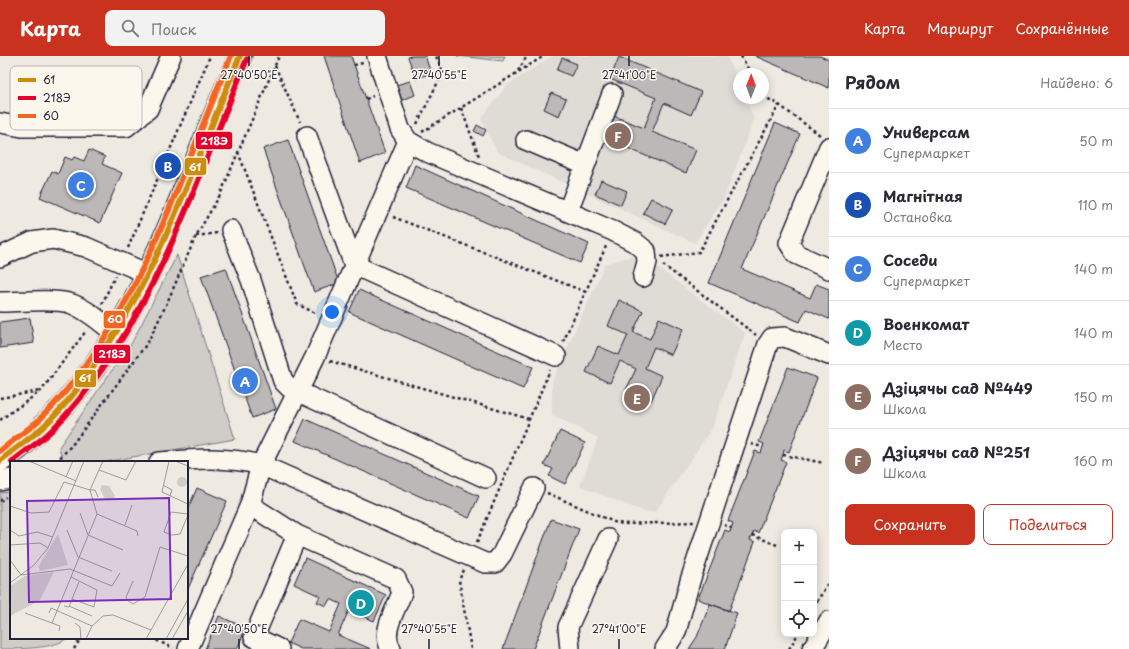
<!DOCTYPE html>
<html lang="ru">
<meta charset="utf-8">
<style>
:root{--surface:#fff;--page:#f2f2f3;--text:#2b2b33;--muted:#7c7c81;--line:#e1e1e2;--accent:#c8321e}
body{margin:0;font-family:"Playpen Sans",sans-serif;background:var(--page);color:var(--text)}
.controls{position:absolute;right:12px;bottom:12px;display:grid;overflow:hidden;border-radius:8px;box-shadow:0 2px 10px #0003}
.controls button{width:36px;height:36px;display:grid;place-items:center;padding:0;border:0;border-bottom:1px solid var(--line);background:var(--surface);color:var(--text);font:20px sans-serif}
.compass{position:absolute;left:733px;top:12px;width:36px;height:36px;border-radius:50%;background:var(--surface);box-shadow:0 2px 10px #0003;rotate:1deg}
.you{position:absolute;left:332px;top:256px;width:14px;height:14px;margin:-10px;border:3px solid #fff;border-radius:50%;background:#1a73e8;box-shadow:0 0 0 6px #1a73e833}
.badge{display:grid;place-items:center;width:26px;height:26px;border-radius:50%;background:var(--accent);color:#fff;font-size:13px;font-weight:700}
.pin{position:absolute;translate:-50% -50%;border:2px solid #fff;box-shadow:0 1px 4px #0006}
.list{margin:0;padding:0;list-style:none}
h2{display:flex;justify-content:space-between;align-items:center;height:52px;margin:0;padding:0 16px;font-size:17px}
h2 small{font-size:13px;font-weight:400;color:var(--muted)}
.list li{display:grid;grid-template-columns:26px 1fr auto;gap:12px;align-items:center;box-sizing:border-box;height:64px;padding:0 16px;border-top:1px solid var(--line)}
.list b{display:block;font-size:15px;white-space:nowrap}
.list p{margin:0;font-size:13px;white-space:nowrap;color:var(--muted)}
.list em{font-size:13px;font-style:normal;color:var(--muted)}
.actions{display:flex;gap:8px;padding:12px 16px}
.actions a{flex:1;padding:9px 0;border:1px solid var(--accent);border-radius:8px;text-align:center;font-size:14px;color:var(--accent)}
.actions .main{background:var(--accent);color:#fff}
.icon{flex:none;width:22px;height:22px;fill:none;stroke:currentColor;stroke-width:2;stroke-linecap:round;stroke-linejoin:round}
.map{position:relative;flex:none;width:829px;height:593px;overflow:hidden}
header{display:flex;align-items:center;gap:24px;box-sizing:border-box;height:56px;padding:0 20px;background:var(--accent);color:#fff}
header strong{font-size:19px}
nav{display:flex;gap:22px;margin-inline-start:auto;font-size:14px}
.search{width:280px;height:36px;background:var(--page);display:flex;align-items:center;gap:10px;box-sizing:border-box;padding:0 14px;border-radius:8px;color:var(--muted);font-size:15px}
main{display:flex}
aside{flex:1;background:var(--surface)}
.map>svg:first-child{display:block}
.built{fill:#dfdbd5}
.green{fill:#d0cdc9;stroke:#797882}
.building{fill:#bcb8b8;stroke:#22223b}
.lines{fill:none;stroke-linecap:round;stroke-linejoin:round}
.minor-casing{stroke:#22223b;stroke-width:22}
.major-casing{stroke:#22223b;stroke-width:25}
.path{stroke:#22223b;stroke-width:2.5;stroke-dasharray:3 3;stroke-linecap:butt}
.minor{stroke:#fbf7ec;stroke-width:19}
.major{stroke:#fbf7ec;stroke-width:22}
.bus-1-casing{stroke:#fbf7ec;stroke-width:9}
.bus-2-casing{stroke:#fbf7ec;stroke-width:9}
.bus-3-casing{stroke:#fbf7ec;stroke-width:9}
.bus-1{stroke:#cc8c0c;stroke-width:6}
.bus-2{stroke:#e4002b;stroke-width:6}
.bus-3{stroke:#f26522;stroke-width:6}
.ticks{fill:none;stroke:#22223b;stroke-width:1.5}
.inset-road{fill:none;stroke:#9c9a9f;stroke-width:1}
.view{fill:#7b2cbf;fill-opacity:0.15;stroke:#7b2cbf;stroke-width:2}
.inset-edge{fill:none;stroke:#22223b;stroke-width:2}
.key{fill:#fbf7ec;stroke:#bab7b7;stroke-width:1}
.key-label{font-size:11px;fill:#22223b}
.ticks-label{font-size:10px;text-anchor:middle;fill:#22223b;stroke:#fbf7ec;stroke-width:3;stroke-linejoin:round;paint-order:stroke}
.line-badge{stroke:#fbf7ec;stroke-width:1.5}
.badge-label{font-size:11px;text-anchor:middle;font-weight:bold;fill:#fff}
</style>
<header>
<strong>Карта</strong>
<div class="search"><svg class="icon" aria-label="search" viewBox="0 0 24 24"><circle cx="10" cy="10" r="6"/><path d="M15 15l6 6"/></svg>Поиск</div>
<nav><a>Карта</a><a>Маршрут</a><a>Сохранённые</a></nav>
</header>
<main>
<div class="map">
<svg width="829" height="593" viewBox="0 0 829 593">
<rect width="100%" height="100%" fill="#eeeae2"/>
<filter id="ink" filterUnits="userSpaceOnUse"><feTurbulence type="fractalNoise" baseFrequency=".025" numOctaves="2"/><feDisplacementMap in="SourceGraphic" scale="8" xChannelSelector="R" yChannelSelector="G"/><feConvolveMatrix kernelMatrix="1 2 1 2 8 2 1 2 1" color-interpolation-filters="sRGB"/></filter>
<g filter="url(#ink)">
<path class="built" d="M553,0H727L739,29V42H745L754,63L725,140L695,187L497,96L481,63L507,29Z
M632,200L657,211L745,277L712,372L656,455L645,456L580,430L598,382L552,359V326L605,208Z"/>
<path class="green" d="M457,0H505L503,5Z
M177,199L235,383L104,406H63L59,391L110,317L128,294Z
M11,436V582H67C56,593 17,593 0,593V437Z"/>
<path class="building" d="M324,0H351L385,97L360,107Z
M411,0H425L431,17L416,23L408,1Z
M755,0H820L829,4V32Z
M619,1L701,36L691,59L664,47L652,76L696,94L686,117L604,82L614,60L644,72L656,42L610,23Z
M562,2L577,8L571,20L557,14Z
M410,25L415,39L402,44L396,29Z
M551,37L566,43L559,60L544,53Z
M775,67L800,78L742,213L810,242L816,228L829,233V263L806,253L800,266L709,227Z
M477,69L486,74L483,80L474,75Z
M288,84L339,227L314,236L263,93Z
M89,94L105,101L102,108L122,117L100,167L40,141L52,115L58,118L65,101L72,104L74,101L84,105Z
M415,109L589,188L580,207L406,132Z
M601,124L627,135L621,149L595,138Z
M651,142L673,153L665,168L643,157Z
M226,212L276,353L252,362L201,220Z
M359,234L533,311L523,333L349,256Z
M619,244L643,255L633,276L650,283L659,262L683,273L671,299L654,291L645,312L662,320L651,345L626,334L636,313L620,305L610,327L586,316L598,290L619,299L628,279L608,270Z
M30,262L34,287L0,292V266Z
M788,311L817,322L789,396L784,394L783,399L781,404L786,406L758,477L754,475L750,484L755,486L729,555L698,543L725,474L730,476L733,467L728,465L755,395L761,397L764,388L759,386Z
M305,363L479,440L469,462L295,385Z
M560,375L585,387L565,428L549,420L553,413L544,409Z
M197,432L227,445L187,535V455Z
M551,463L579,473L533,593H503Z
M305,502L386,539L374,565L349,554L338,579L371,593H301L288,587L299,563L329,576L341,548L330,543L326,550L317,546L320,540L294,528Z
M710,548L737,557L725,593H689L697,581Z
M219,560L246,572L237,593H205Z"/>
<g class="lines">
<defs>
<path id="minor" d="M377,0L400,73L408,85L427,96L613,175L636,187L646,195L647,206L643,221
M0,67L22,71H126L148,53L171,0
M307,80L354,209L556,300
M526,84L585,109
M829,91L789,187L796,198L829,213
M568,155L612,38
M231,174L251,224L283,325L290,332L486,422
M0,201L32,186L53,183L86,191L148,218
M0,246C17,246 58,242 72,248C88,254 102,267 116,278
M159,406C194,403 227,400 261,409L485,507H495L502,498L534,432
M0,425L11,423
M250,449L297,479L396,523L402,536C397,553 380,575 391,593
M188,593L250,449L261,409L315,301L408,85
M279,593L254,581L297,479
M570,593L568,571L608,483
M665,593L676,576L690,525L768,288L772,282L785,281L829,299
M812,593L829,565"/>
<path id="major" d="M0,405C131,320 179,135 240,0"/>
</defs>
<use href="#minor" class="minor-casing"/>
<use href="#major" class="major-casing"/>
<path class="path" d="M741,0L751,18
M354,9L363,7
M275,10L300,66
M518,15L527,0
M763,40L779,49L820,79
M366,43L373,40
M461,52L479,100
M417,68L443,16L436,0
M422,76L544,0
M238,96L297,248L317,258
M393,161L586,236
M196,180L217,177
M128,192L210,0
M661,201L699,196L779,49
M663,209L756,279
M102,248L115,220
M563,286L607,188
M330,305L529,363
M0,342L40,335
M0,364L41,335L86,275
M751,388L763,391
M783,399L824,407
M56,406L72,389L148,286L166,249L196,180L220,139L279,0
M547,437L614,466L623,468L694,466
M0,445L6,441
M724,469L731,472
M752,479L777,489
M477,486L550,314
M464,514L459,524L471,593
M814,551L829,525
M151,582L173,592
M74,593L81,582
M789,593L798,578"/>
<use href="#minor" class="minor"/>
<use href="#major" class="major"/>
<defs>
<path id="bus-1" d="M0,405C15,393 31,382 45,369C66,350 84,325 100,301C162,209 197,101 240,0"/>
<path id="bus-2" d="M12,406C25,395 40,386 52,374C151,273 193,131 247,3"/>
<path id="bus-3" d="M0,395C13,384 28,374 40,363C137,268 179,122 231,0"/>
</defs>
<use href="#bus-1" class="bus-1-casing"/>
<use href="#bus-2" class="bus-2-casing"/>
<use href="#bus-3" class="bus-3-casing"/>
<use href="#bus-1" class="bus-1"/>
<use href="#bus-2" class="bus-2"/>
<use href="#bus-3" class="bus-3"/>
</g>
</g>
<path class="ticks" d="M249,10V0M439,10V0M629,10V0M239,593V583M429,593V583M619,593V583"/>
<g transform="translate(10 405)">
<rect width="178" height="178" fill="#eeeae2"/>
<path d="M167 21a5 5 0 1 1 10 0a5 5 0 1 1-10 0ZM92,24L99,25L105,35L103,39L95,38L90,28ZM48,73L58,104L30,110L28,106ZM44,111L30,139L0,155V125L15,115Z" fill="#d0cdc9"/>
<path class="inset-road" d="M19,0L66,20M159,0L152,31L178,43M165,0L178,5M89,9L116,19L126,0M56,16L63,0M153,24L162,29L160,35M88,36L85,29H80L93,0M0,45L21,52L39,51L54,21L80,29L87,53L127,70L128,75M70,52L78,74L113,89M178,53L161,51L154,71L162,74L170,73L178,54M115,64L122,44M0,69L9,75L27,71L43,76M57,69L68,96L102,110M0,84L30,82L38,87M0,99L11,114L60,108L102,125L110,112M61,116L87,129L84,146L62,138L69,121M123,120L116,136L117,139L123,143L135,136L150,86L178,95M0,122L24,104L38,87L74,0M54,145L59,146L62,138M59,145L82,155M15,152L50,165L49,170M39,152L41,147L82,165M42,162L87,53M65,162L70,166L71,178M76,178L82,165L93,155L103,154L141,169M136,178L178,103M156,178L178,138M162,178L178,150"/>
<path class="view" d="M159,37L161,138L19,141L17,40Z"/>
<rect width="178" height="178" class="inset-edge"/>
</g>
<rect x="10" y="10" width="132" height="64" rx="6" class="key"/>
<rect x="18" y="22" width="18" height="4" fill="#cc8c0c"/>
<rect x="18" y="40" width="18" height="4" fill="#e4002b"/>
<rect x="18" y="58" width="18" height="4" fill="#f26522"/>
<g class="key-label">
<text x="43" y="28">61</text>
<text x="43" y="46">218Э</text>
<text x="43" y="64">60</text>
</g>
<g class="ticks-label">
<text x="249" y="23">27°40'50"E</text>
<text x="439" y="23">27°40'55"E</text>
<text x="629" y="23">27°41'00"E</text>
<text x="239" y="577">27°40'50"E</text>
<text x="429" y="577">27°40'55"E</text>
<text x="619" y="577">27°41'00"E</text>
</g>
<g class="line-badge">
<rect x="195" y="75" width="38" height="19" rx="4" fill="#e4002b"/>
<rect x="184" y="101" width="23" height="19" rx="4" fill="#cc8c0c"/>
<rect x="103" y="254" width="23" height="19" rx="4" fill="#f26522"/>
<rect x="93" y="288" width="38" height="20" rx="4" fill="#e4002b"/>
<rect x="74" y="313" width="23" height="19" rx="4" fill="#cc8c0c"/>
</g>
<g class="badge-label">
<text x="214" y="89">218Э</text>
<text x="195" y="115">61</text>
<text x="115" y="267">60</text>
<text x="112" y="302">218Э</text>
<text x="85" y="326">61</text>
</g>
</svg>
<div class="controls">
<button>+</button>
<button>−</button>
<button><svg class="icon" aria-label="locate" viewBox="0 0 24 24"><circle cx="12" cy="12" r="6"/><path d="M12 2v4M12 18v4M2 12h4M18 12h4"/></svg></button>
</div>
<svg class="compass" viewBox="-18 -18 36 36"><path d="M0-13l5 13h-10z" fill="#e53935"/><path d="M0 13l5-13h-10z" fill="#7c7c81"/></svg>
<div class="you"></div>
<div class="pin badge" style="left:245px;top:325px;background:#3f7fe0">A</div>
<div class="pin badge" style="left:168px;top:110px;background:#1a4fb4">B</div>
<div class="pin badge" style="left:81px;top:129px;background:#3f7fe0">C</div>
<div class="pin badge" style="left:361px;top:547px;background:#0f9aa8">D</div>
<div class="pin badge" style="left:637px;top:342px;background:#8d6e63">E</div>
<div class="pin badge" style="left:618px;top:80px;background:#8d6e63">F</div>
</div>
<aside>
<h2>Рядом<small>Найдено: 6</small></h2>
<ul class="list">
<li><span class="badge" style="background:#3f7fe0">A</span><div><b>Универсам</b><p>Супермаркет</p></div><em>50 m</em></li>
<li><span class="badge" style="background:#1a4fb4">B</span><div><b>Магнітная</b><p>Остановка</p></div><em>110 m</em></li>
<li><span class="badge" style="background:#3f7fe0">C</span><div><b>Соседи</b><p>Супермаркет</p></div><em>140 m</em></li>
<li><span class="badge" style="background:#0f9aa8">D</span><div><b>Военкомат</b><p>Место</p></div><em>140 m</em></li>
<li><span class="badge" style="background:#8d6e63">E</span><div><b>Дзіцячы сад №449</b><p>Школа</p></div><em>150 m</em></li>
<li><span class="badge" style="background:#8d6e63">F</span><div><b>Дзіцячы сад №251</b><p>Школа</p></div><em>160 m</em></li>
</ul>
<div class="actions"><a class="main">Сохранить</a><a>Поделиться</a></div>
</aside>
</main>
